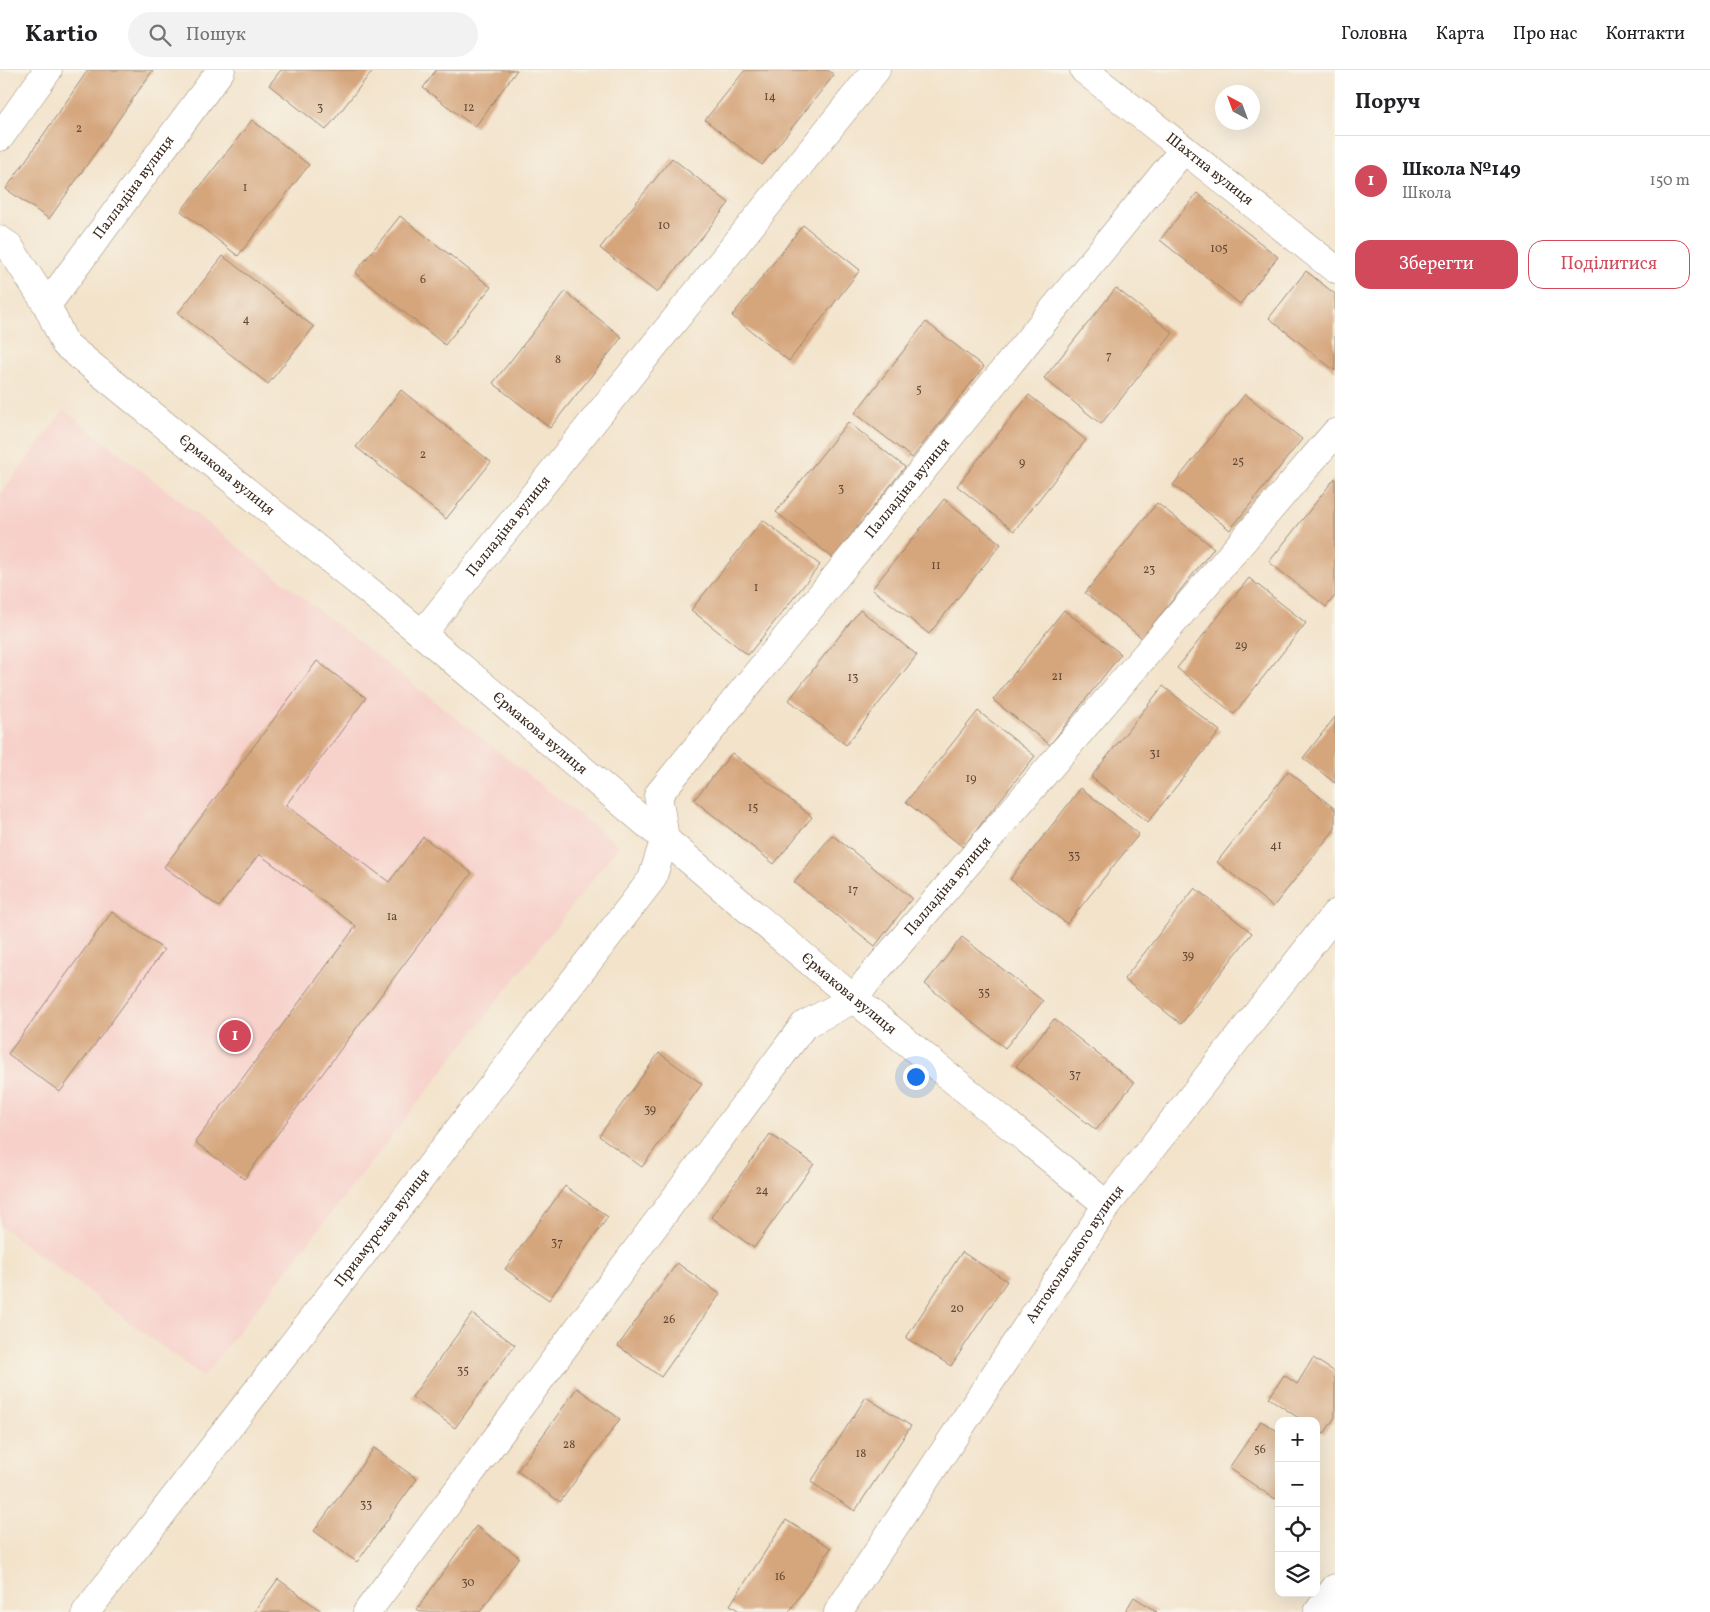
<!DOCTYPE html>
<html lang="uk">
<meta charset="utf-8">
<style>
:root{--surface:#fff;--page:#f2f2f2;--text:#202124;--muted:#757577;--line:#e0e0e0;--accent:#d1495b}
body{margin:0;font-family:Vollkorn,serif;background:var(--page);color:var(--text)}
.controls{position:absolute;right:15px;bottom:15px;display:grid;overflow:hidden;border-radius:10px;box-shadow:0 5px 20px #0002}
.controls button{width:45px;height:45px;display:grid;place-items:center;padding:0;border:0;border-bottom:1px solid var(--line);background:var(--surface);color:var(--text);font:25px sans-serif}
.compass{position:absolute;left:1215px;top:15px;width:45px;height:45px;border-radius:50%;background:var(--surface);box-shadow:0 5px 20px #0002;rotate:319deg}
.you{position:absolute;left:915px;top:1006px;width:18px;height:18px;margin:-12px;border:4px solid #fff;border-radius:50%;background:#1a73e8;box-shadow:0 0 0 8px #1a73e833}
.badge{display:grid;place-items:center;width:32px;height:32px;border-radius:50%;background:var(--accent);color:#fff;font-size:16px;font-weight:700}
.pin{position:absolute;translate:-50% -50%;border:2px solid #fff;box-shadow:0 1px 5px #0006}
.list{margin:0;padding:0;list-style:none}
h2{display:flex;justify-content:space-between;align-items:center;height:65px;margin:0;padding:0 20px;font-size:21px}
h2 small{font-size:16px;font-weight:400;color:var(--muted)}
.list li{display:grid;grid-template-columns:32px 1fr auto;gap:15px;align-items:center;box-sizing:border-box;height:90px;padding:0 20px;border-top:1px solid var(--line)}
.list b{display:block;font-size:19px;white-space:nowrap}
.list p{margin:0;font-size:16px;white-space:nowrap;color:var(--muted)}
.list em{font-size:16px;font-style:normal;color:var(--muted)}
.actions{display:flex;gap:10px;padding:15px 20px}
.actions a{flex:1;padding:11px 0;border:1px solid var(--accent);border-radius:15px;text-align:center;font-size:18px;color:var(--accent)}
.actions .main{background:var(--accent);color:#fff}
.icon{flex:none;width:28px;height:28px;fill:none;stroke:currentColor;stroke-width:2;stroke-linecap:round;stroke-linejoin:round}
.map{position:relative;flex:none;width:1335px;height:1542px;overflow:hidden}
header{display:flex;align-items:center;gap:30px;box-sizing:border-box;height:70px;padding:0 25px;background:var(--surface);border-bottom:1px solid var(--line)}
header strong{font-size:24px}
nav{display:flex;gap:28px;margin-inline-start:auto;font-size:18px}
.search{width:350px;height:45px;background:var(--page);display:flex;align-items:center;gap:12px;box-sizing:border-box;padding:0 18px;border-radius:28px;color:var(--muted);font-size:19px}
main{display:flex}
aside{flex:1;background:var(--surface)}
.map>svg:first-child{display:block}
.built{fill:#f7d0ca}
.building{fill:#d5a57c}
.lines{fill:none;stroke-linecap:round;stroke-linejoin:round}
.street-casing{stroke:#978674;stroke-width:29}
.secondary-casing{stroke:#978674;stroke-width:29}
.street{stroke:#fff;stroke-width:28}
.secondary{stroke:#fff;stroke-width:28}
.labels{text-anchor:middle;dominant-baseline:central;stroke-width:4.5;stroke-linejoin:round;paint-order:stroke}
.number-label{font-size:12px;fill:#624936}
.street-label{font-size:15px;fill:#3b2a1e;stroke:#f7f3e8}
</style>
<header>
<strong>Kartio</strong>
<div class="search"><svg class="icon" aria-label="search" viewBox="0 0 24 24"><circle cx="10" cy="10" r="6"/><path d="M15 15l6 6"/></svg>Пошук</div>
<nav><a>Головна</a><a>Карта</a><a>Про нас</a><a>Контакти</a></nav>
</header>
<main>
<div class="map">
<svg width="1335" height="1542" viewBox="0 0 1335 1542">
<rect width="100%" height="100%" fill="#f7f3e8"/>
<filter id="ink" filterUnits="userSpaceOnUse"><feTurbulence type="fractalNoise" baseFrequency=".02" numOctaves="2"/><feDisplacementMap in="SourceGraphic" scale="10" xChannelSelector="R" yChannelSelector="G"/><feConvolveMatrix kernelMatrix="1 2 1 2 8 2 1 2 1" color-interpolation-filters="sRGB"/></filter>
<filter id="wash" filterUnits="userSpaceOnUse"><feTurbulence type="fractalNoise" baseFrequency=".0096" numOctaves="4" result="noise"/><feDisplacementMap in="SourceGraphic" scale="20" xChannelSelector="R" yChannelSelector="G"/><feGaussianBlur stdDeviation="1.12" result="paint"/><feColorMatrix in="noise" values="0 0 0 0 0 0 0 0 0 0 0 0 0 0 0 0 0 1.4 0 .05"/><feComposite in="paint" operator="in"/></filter>
<g filter="url(#wash)">
<rect width="100%" height="100%" fill="#f3e3cb"/>
<path class="built" d="M64,340L619,776L203,1307L0,1156V425Z"/>
<g id="blocks">
<path class="building" d="M88,0H153L49,149L6,119Z
M281,0H373L326,60L269,15Z
M436,0H517L475,57L423,18Z
M745,0H828L834,5L762,95L705,50Z
M252,50L309,95L238,186L181,141Z
M672,88L729,133L657,223L600,178Z
M1197,123L1278,187L1240,234L1160,170Z
M400,146L491,217L445,275L355,203Z
M803,155L860,200L789,291L732,246Z
M223,186L314,257L268,314L178,243Z
M1306,201L1335,224V301L1269,248Z
M1116,218L1173,263L1101,354L1044,308Z
M565,222L622,267L550,358L493,313Z
M926,252L984,297L912,388L855,343Z
M401,320L491,392L446,449L356,377Z
M1245,324L1302,369L1230,460L1173,415Z
M1029,325L1086,370L1014,461L957,416Z
M848,352L905,397L833,488L776,442Z
M1335,408V526L1326,537L1269,492Z
M944,429L1001,474L929,564L872,519Z
M1157,433L1214,478L1142,568L1085,523Z
M763,450L820,495L748,585L691,540Z
M1249,508L1306,553L1234,644L1177,598Z
M860,540L917,585L846,675L789,630Z
M1064,540L1121,584L1050,675L993,630Z
M317,591L366,628L286,735L389,812L423,767L472,803L244,1109L195,1072L356,856L259,784L219,837L164,797Z
M1163,616L1220,661L1148,752L1091,707Z
M978,641L1035,686L963,777L906,732Z
M1335,647V713L1303,688Z
M732,683L812,747L774,794L694,730Z
M1288,701L1335,739V759L1273,837L1217,792Z
M1081,718L1139,764L1067,854L1010,809Z
M832,765L912,828L875,876L794,812Z
M1195,818L1252,863L1181,954L1124,909Z
M112,842L164,880L60,1022L8,984Z
M962,867L1043,931L1005,978L925,914Z
M1054,949L1134,1013L1096,1060L1016,996Z
M659,983L702,1014L642,1097L599,1066Z
M770,1064L814,1094L754,1178L711,1147Z
M565,1116L608,1147L549,1230L505,1199Z
M962,1182L1007,1211L951,1296L906,1268Z
M677,1193L720,1224L661,1307L618,1276Z
M472,1244L515,1275L455,1358L412,1327Z
M1313,1288L1335,1302V1347L1324,1364L1316,1359V1351H1303L1269,1328L1284,1305L1297,1314Z
M577,1318L620,1349L560,1432L517,1401Z
M866,1327L911,1356L855,1441L811,1412Z
M1261,1351L1279,1362V1424L1275,1429L1229,1398Z
M374,1378L417,1409L357,1492L314,1461Z
M786,1450L831,1478L789,1542H741L730,1535Z
M476,1456L519,1487L480,1542H421L417,1539Z
M278,1509L321,1541L320,1542H254Z
M1134,1527L1157,1542H1125Z"/>
</g>
</g>
<g filter="url(#ink)">
<use href="#blocks" fill-opacity="0" stroke="#978674" stroke-width="1"/>
<g class="lines">
<defs>
<g id="street">
<path d="M0,67L48,0"/>
<path id="s1" d="M0,170L9,176L47,235L65,274L422,564L854,929L1107,1135"/>
<path id="s2" d="M47,235L221,0"/>
<path id="s3" d="M422,564L876,0"/>
<path id="s4" d="M86,1542L652,809L665,768L658,725L1184,79"/>
<path id="s5" d="M367,1542L804,955L854,929L868,910L1335,363"/>
<path id="s6" d="M838,1542L1107,1135L1335,844"/>
<path d="M1318,1542L1335,1518"/>
</g>
<g id="secondary">
<path id="s7" d="M1084,0L1335,199"/>
</g>
</defs>
<use href="#street" class="street-casing"/>
<use href="#secondary" class="secondary-casing"/>
<use href="#street" class="street"/>
<use href="#secondary" class="secondary"/>
</g>
</g>
<g class="labels">
<g class="number-label">
<text x="770" y="27">14</text>
<text x="320" y="38">3</text>
<text x="469" y="38">12</text>
<text x="79" y="59">2</text>
<text x="245" y="118">1</text>
<text x="664" y="156">10</text>
<text x="1219" y="179">105</text>
<text x="423" y="210">6</text>
<text x="246" y="250">4</text>
<text x="1109" y="286">7</text>
<text x="558" y="290">8</text>
<text x="919" y="320">5</text>
<text x="423" y="385">2</text>
<text x="1238" y="392">25</text>
<text x="1022" y="393">9</text>
<text x="841" y="419">3</text>
<text x="936" y="496">11</text>
<text x="1149" y="500">23</text>
<text x="756" y="518">1</text>
<text x="1241" y="576">29</text>
<text x="1057" y="607">21</text>
<text x="853" y="608">13</text>
<text x="1155" y="684">31</text>
<text x="971" y="709">19</text>
<text x="753" y="738">15</text>
<text x="1276" y="776">41</text>
<text x="1074" y="786">33</text>
<text x="853" y="820">17</text>
<text x="392" y="847">1а</text>
<text x="1188" y="886">39</text>
<text x="984" y="923">35</text>
<text x="1075" y="1005">37</text>
<text x="650" y="1040">39</text>
<text x="762" y="1121">24</text>
<text x="557" y="1173">37</text>
<text x="957" y="1239">20</text>
<text x="669" y="1250">26</text>
<text x="463" y="1301">35</text>
<text x="569" y="1375">28</text>
<text x="1260" y="1380">56</text>
<text x="861" y="1384">18</text>
<text x="366" y="1435">33</text>
<text x="780" y="1507">16</text>
<text x="468" y="1513">30</text>
</g>
<g class="street-label">
<text stroke="none"><textPath href="#s7" startOffset="160">Шахтна вулиця</textPath></text>
<text stroke="none"><textPath href="#s2" startOffset="146">Палладіна вулиця</textPath></text>
<text stroke="none"><textPath href="#s1" startOffset="332">Єрмакова вулиця</textPath></text>
<text stroke="none"><textPath href="#s4" startOffset="1408">Палладіна вулиця</textPath></text>
<text stroke="none"><textPath href="#s3" startOffset="138">Палладіна вулиця</textPath></text>
<text stroke="none"><textPath href="#s1" startOffset="738">Єрмакова вулиця</textPath></text>
<text stroke="none"><textPath href="#s5" startOffset="935">Палладіна вулиця</textPath></text>
<text stroke="none"><textPath href="#s1" startOffset="1142">Єрмакова вулиця</textPath></text>
<text stroke="none"><textPath href="#s4" startOffset="485">Приамурська вулиця</textPath></text>
<text stroke="none"><textPath href="#s6" startOffset="429">Антокольського вулиця</textPath></text>
</g>
</g>
</svg>
<div class="controls">
<button>+</button>
<button>−</button>
<button><svg class="icon" aria-label="locate" viewBox="0 0 24 24"><circle cx="12" cy="12" r="6"/><path d="M12 2v4M12 18v4M2 12h4M18 12h4"/></svg></button>
<button><svg class="icon" aria-label="layers" viewBox="0 0 24 24"><path d="M12 4l9 5-9 5-9-5zM3 14l9 5 9-5"/></svg></button>
</div>
<svg class="compass" viewBox="-18 -18 36 36"><path d="M0-13l5 13h-10z" fill="#e53935"/><path d="M0 13l5-13h-10z" fill="#757577"/></svg>
<div class="you"></div>
<div class="pin badge" style="left:235px;top:966px">1</div>
</div>
<aside>
<h2>Поруч<small></small></h2>
<ul class="list">
<li><span class="badge">1</span><div><b>Школа №149</b><p>Школа</p></div><em>150 m</em></li>
</ul>
<div class="actions"><a class="main">Зберегти</a><a>Поділитися</a></div>
</aside>
</main>
